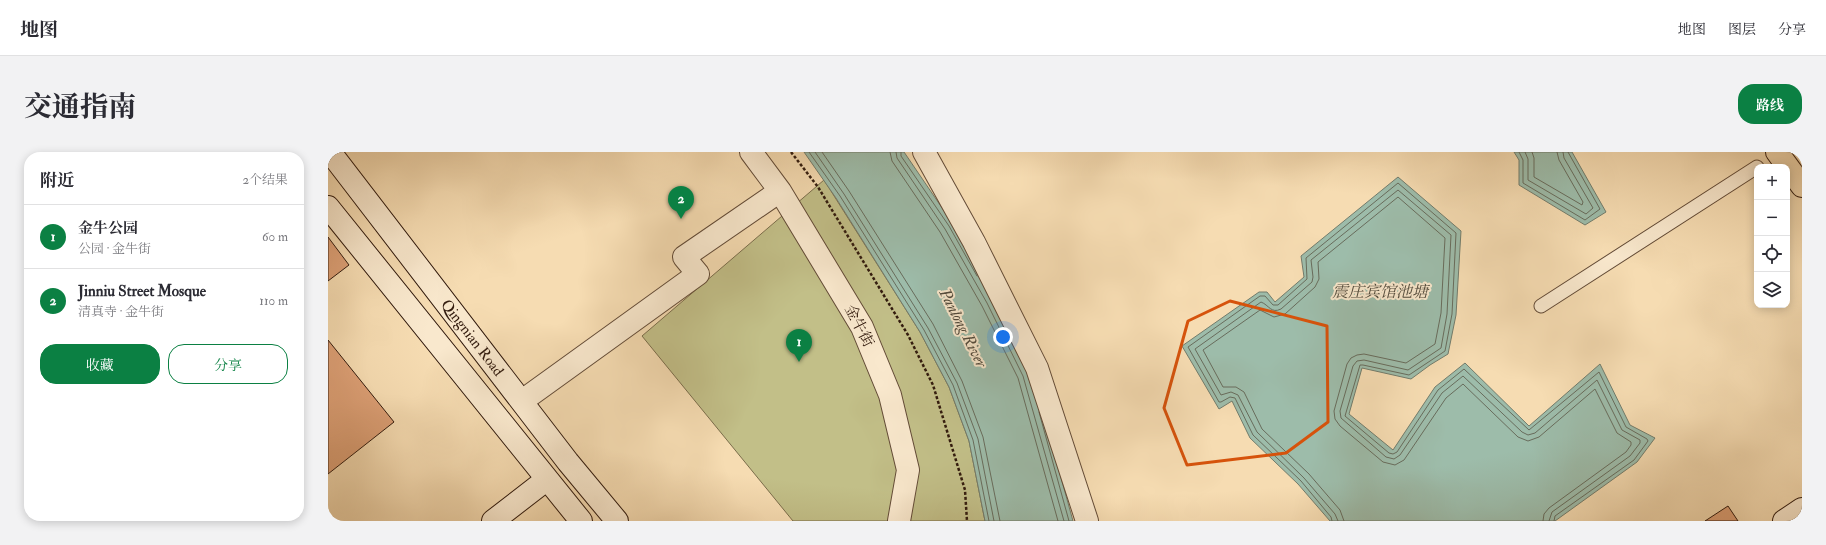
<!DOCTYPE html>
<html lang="zh">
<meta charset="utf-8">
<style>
:root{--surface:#fff;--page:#f2f2f3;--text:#2b2b33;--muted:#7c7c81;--line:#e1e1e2;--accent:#0b8043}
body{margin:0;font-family:"IM FELL Double Pica","Noto Serif SC",serif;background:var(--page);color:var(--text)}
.controls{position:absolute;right:12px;top:12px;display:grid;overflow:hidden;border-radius:8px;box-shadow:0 2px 10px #0003}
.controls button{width:36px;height:36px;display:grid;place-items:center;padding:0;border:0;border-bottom:1px solid var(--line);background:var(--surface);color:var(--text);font:20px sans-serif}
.you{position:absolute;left:675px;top:185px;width:14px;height:14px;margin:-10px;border:3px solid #fff;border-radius:50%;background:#1a73e8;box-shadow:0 0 0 6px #1a73e833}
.badge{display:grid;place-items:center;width:26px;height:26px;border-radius:50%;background:var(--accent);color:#fff;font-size:13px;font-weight:700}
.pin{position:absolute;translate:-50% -33px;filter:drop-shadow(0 1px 2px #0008)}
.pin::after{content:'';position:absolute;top:21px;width:14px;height:12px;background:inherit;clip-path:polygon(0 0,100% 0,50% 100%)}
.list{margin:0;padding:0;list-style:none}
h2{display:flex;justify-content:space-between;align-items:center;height:52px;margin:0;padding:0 16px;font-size:17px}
h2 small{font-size:13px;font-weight:400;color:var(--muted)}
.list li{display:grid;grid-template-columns:26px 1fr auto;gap:12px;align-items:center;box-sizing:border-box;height:64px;padding:0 16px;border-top:1px solid var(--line)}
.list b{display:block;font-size:15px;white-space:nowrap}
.list p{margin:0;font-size:13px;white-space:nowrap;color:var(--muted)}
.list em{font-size:13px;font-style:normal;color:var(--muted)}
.actions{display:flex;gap:8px;padding:12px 16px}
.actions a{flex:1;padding:9px 0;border:1px solid var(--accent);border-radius:16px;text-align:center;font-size:14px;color:var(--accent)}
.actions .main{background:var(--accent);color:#fff}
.icon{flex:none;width:22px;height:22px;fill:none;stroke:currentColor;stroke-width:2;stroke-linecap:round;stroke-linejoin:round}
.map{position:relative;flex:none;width:1474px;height:369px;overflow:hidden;border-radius:16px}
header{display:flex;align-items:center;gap:24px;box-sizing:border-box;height:56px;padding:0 20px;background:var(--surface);border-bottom:1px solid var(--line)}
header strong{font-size:19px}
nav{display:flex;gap:22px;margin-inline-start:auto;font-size:14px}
.intro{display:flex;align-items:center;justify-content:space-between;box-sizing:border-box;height:96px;padding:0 24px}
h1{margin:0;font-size:28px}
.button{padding:10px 18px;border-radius:16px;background:var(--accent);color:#fff;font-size:14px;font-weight:700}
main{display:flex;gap:24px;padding:0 24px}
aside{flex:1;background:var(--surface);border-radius:16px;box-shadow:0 2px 10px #0003}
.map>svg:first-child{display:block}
.green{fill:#c2bf88;stroke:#7a6d4b}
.water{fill:#9dbcaa;stroke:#727c6c}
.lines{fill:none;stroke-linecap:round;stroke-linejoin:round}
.shore{stroke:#686c5c;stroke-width:1}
.building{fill:#dda076;stroke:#321b0e}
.lane-casing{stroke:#634b37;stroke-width:15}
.street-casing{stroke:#634b37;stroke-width:24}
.secondary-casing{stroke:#321b0e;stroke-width:24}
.primary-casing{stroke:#321b0e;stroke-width:24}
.path{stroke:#321b0e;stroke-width:2.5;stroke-dasharray:3 2;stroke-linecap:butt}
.lane{stroke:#f9e8cd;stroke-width:13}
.street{stroke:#f9e8cd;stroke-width:22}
.secondary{stroke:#f9e8cd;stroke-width:22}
.primary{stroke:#f6dcb2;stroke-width:22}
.marked{fill:none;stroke:#d6530c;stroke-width:3;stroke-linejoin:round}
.labels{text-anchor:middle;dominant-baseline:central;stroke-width:4;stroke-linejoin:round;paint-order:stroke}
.street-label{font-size:15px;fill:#321b0e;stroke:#f9e8cd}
.water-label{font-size:16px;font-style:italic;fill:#524b3d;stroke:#f9e8cd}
</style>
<header>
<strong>地图</strong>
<nav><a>地图</a><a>图层</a><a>分享</a></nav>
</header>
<div class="intro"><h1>交通指南</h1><a class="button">路线</a></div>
<main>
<aside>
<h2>附近<small>2个结果</small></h2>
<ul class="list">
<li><span class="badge">1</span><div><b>金牛公园</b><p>公园 · 金牛街</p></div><em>60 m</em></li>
<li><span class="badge">2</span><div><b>Jinniu Street Mosque</b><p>清真寺 · 金牛街</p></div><em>110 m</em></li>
</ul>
<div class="actions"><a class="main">收藏</a><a>分享</a></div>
</aside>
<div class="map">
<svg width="1474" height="369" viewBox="0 0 1474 369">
<rect width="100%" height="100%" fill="#f6dcb2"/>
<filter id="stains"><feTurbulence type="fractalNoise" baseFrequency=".005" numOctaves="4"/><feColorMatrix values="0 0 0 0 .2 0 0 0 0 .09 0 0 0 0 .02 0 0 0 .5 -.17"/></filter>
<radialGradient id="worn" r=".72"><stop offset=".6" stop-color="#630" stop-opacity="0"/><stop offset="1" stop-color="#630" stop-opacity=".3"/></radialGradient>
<path class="green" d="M496,28L592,180L621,235L641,289L657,369H465L314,184Z"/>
<path class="water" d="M476,0H576L625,72L704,221L745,369H657L641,289L621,235L592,180L508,46Z
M1186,0H1244L1278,60L1257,73L1191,33V8Z
M1070,25L1133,79L1128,163L1120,202L1102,213L1083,227L1034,216L1021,262L1065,298L1107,235L1137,211L1201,274L1272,212L1302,273L1327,286L1309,310L1227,369H1002L970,332L922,286L904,249L891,257L854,194L931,140H939L947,150L976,125L973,104Z"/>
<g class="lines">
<path class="shore" d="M481,0L512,44L596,178L625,233L645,288L661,369
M487,0L516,42L600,176L629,231L650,287L666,369
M494,0L521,39L605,172L634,229L655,285L672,369
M562,0L564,9L612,80L654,154L690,226L730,369
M568,0L569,6L617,77L659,151L695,224L736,369
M573,0V4L621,74L649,124
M1191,0L1195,8V31L1257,68L1272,57L1240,0
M1197,0L1200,7V28L1258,62L1265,56L1236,6L1235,0
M1204,0L1206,6V25L1254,53L1255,50L1231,8L1229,0
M711,260L741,369
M1004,369L1003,365L973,329L925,283L907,246L902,245L893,250H891L860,195L932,144H937L945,153H950L979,127L978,106L1070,31L1128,81L1124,162L1117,199L1081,223L1035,213H1032L1017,264L1061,301L1065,302L1069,300L1110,238L1136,217L1201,278L1271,220L1298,275L1319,287L1320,289L1306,308L1227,364L1226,369
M1010,369L1007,362L976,326L929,280L910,243L903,240L893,243L867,197L933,150C941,153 943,162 953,157L984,130L985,125L983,108L1070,38L1123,83L1119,162L1113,196L1080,218L1036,208L1029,209L1025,214L1012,259L1013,266L1058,305L1066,307L1072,303L1114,241L1135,224L1194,280L1200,283L1207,281L1269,228L1294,278L1312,288V291L1302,304L1224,360L1221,369
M1016,369L1012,358L981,322L934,277L916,240L908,235H895L875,198L932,158L946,165L957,162L987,135L991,127L990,110L1070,45L1117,86L1113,161L1107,192L1078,211L1036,202L1029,203L1023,206L1019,212L1006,259L1007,267L1012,274L1055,310L1067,313L1076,308L1118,246L1135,232L1190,285L1200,289L1211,285L1267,237L1289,281L1303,290V293L1298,300L1221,356L1216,362L1215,369"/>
</g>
<path class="building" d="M0,85L21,113L0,129Z
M0,188L66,270L0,322Z
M1400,354L1410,369H1377Z"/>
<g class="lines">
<defs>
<path id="lane" d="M1213,154L1429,15"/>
<path id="street" d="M423,0L452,39L534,175L562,243L580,318L571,369
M596,0L646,90L709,216L759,369
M194,249L370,122L356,105L452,39"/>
<g id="secondary">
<path id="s1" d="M2,0L240,310L289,369"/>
<path d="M0,55L253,369"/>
<path d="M165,369L218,328"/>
<path d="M1456,369L1474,357"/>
</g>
<path id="primary" d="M1449,0L1474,34"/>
</defs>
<use href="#lane" class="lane-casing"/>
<use href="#street" class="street-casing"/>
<use href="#secondary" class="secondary-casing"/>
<use href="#primary" class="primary-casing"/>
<path class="path" d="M463,0L490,35L580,183L605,233L637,338L639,369"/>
<use href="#lane" class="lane"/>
<use href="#street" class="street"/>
<use href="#secondary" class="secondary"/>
<use href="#primary" class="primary"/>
</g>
<path class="marked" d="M902,149L999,174L1000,270L958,301L859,313L836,256L860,169Z"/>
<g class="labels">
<g class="street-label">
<text transform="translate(531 174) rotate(63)">金牛街</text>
<text stroke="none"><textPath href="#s1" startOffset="234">Qingnian Road</textPath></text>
</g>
<g class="water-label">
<text x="1052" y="140">震庄宾馆池塘</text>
<text transform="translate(635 176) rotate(63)">Panlong River</text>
</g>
</g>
<rect width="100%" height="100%" filter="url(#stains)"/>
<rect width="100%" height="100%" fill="url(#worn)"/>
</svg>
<div class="controls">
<button>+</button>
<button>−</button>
<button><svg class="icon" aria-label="locate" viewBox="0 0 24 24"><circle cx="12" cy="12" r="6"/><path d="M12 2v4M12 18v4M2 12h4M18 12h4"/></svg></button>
<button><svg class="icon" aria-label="layers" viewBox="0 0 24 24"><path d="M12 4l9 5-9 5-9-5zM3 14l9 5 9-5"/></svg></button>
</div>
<div class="you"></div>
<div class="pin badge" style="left:471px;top:210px">1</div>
<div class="pin badge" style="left:353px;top:67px">2</div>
</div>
</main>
